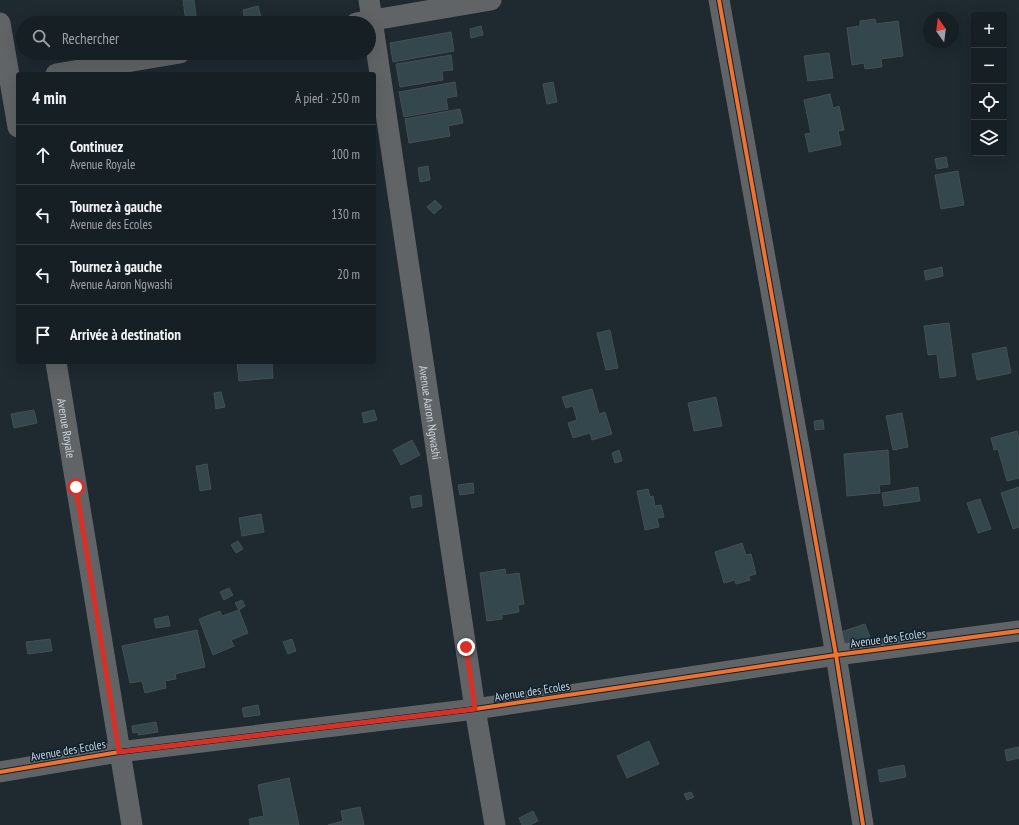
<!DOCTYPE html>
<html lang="fr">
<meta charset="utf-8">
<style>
:root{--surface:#161f24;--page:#1f272c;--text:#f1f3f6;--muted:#9ea2a6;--line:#353d41}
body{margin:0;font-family:"PT Sans Narrow",sans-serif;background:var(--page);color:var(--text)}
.controls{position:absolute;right:12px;top:12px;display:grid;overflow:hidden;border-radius:4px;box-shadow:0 4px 16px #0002}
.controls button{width:36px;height:36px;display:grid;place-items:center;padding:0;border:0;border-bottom:1px solid var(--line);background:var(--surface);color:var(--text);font:20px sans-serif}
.compass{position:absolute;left:923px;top:12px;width:36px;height:36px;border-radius:50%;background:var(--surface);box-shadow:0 4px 16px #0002;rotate:346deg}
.stop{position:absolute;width:12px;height:12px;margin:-9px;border:3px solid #d93025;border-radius:50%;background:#fff}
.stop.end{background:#d93025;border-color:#fff;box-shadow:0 1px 4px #0008}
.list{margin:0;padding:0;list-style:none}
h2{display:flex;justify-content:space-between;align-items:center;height:52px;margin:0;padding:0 16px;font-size:17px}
h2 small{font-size:13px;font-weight:400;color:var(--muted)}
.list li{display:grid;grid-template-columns:26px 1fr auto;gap:12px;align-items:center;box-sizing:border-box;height:60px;padding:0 16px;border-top:1px solid var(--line)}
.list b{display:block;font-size:15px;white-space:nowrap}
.list p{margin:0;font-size:13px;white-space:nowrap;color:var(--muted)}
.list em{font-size:13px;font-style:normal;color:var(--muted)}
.icon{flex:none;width:22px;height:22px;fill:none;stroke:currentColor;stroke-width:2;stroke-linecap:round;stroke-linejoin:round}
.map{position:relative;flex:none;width:1019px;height:825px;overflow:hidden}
.search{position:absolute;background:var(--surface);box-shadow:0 4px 16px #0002;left:16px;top:16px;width:360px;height:44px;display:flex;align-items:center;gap:10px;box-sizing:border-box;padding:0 14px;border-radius:22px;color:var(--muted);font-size:15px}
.panel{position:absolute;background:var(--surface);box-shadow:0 4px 16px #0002;left:16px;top:72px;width:360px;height:292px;border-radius:4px}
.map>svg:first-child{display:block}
.building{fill:#34474d;stroke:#444f54}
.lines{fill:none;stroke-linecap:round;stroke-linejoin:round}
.minor{stroke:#616467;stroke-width:21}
.cycleway-casing{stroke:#0e202d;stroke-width:6}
.cycleway{stroke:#ef722f;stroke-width:4}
.route{stroke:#d93025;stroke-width:5}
.labels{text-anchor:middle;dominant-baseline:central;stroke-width:3;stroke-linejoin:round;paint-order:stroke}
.street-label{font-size:12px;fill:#c8d4dc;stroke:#0e202d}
</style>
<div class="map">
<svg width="1019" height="825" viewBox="0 0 1019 825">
<rect width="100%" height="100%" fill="#1e2930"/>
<path class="building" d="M183,0H194L197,23H186Z
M258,6L261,17L245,21L243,10Z
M875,19L876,24L898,21L903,56L881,59L882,67L865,69L864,63L852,65L847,28L860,26V21Z
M481,26L483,35L471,38L470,29Z
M451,32L454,51L393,62L390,43Z
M829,53L833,78L808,81L804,56Z
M451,55L453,70L442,71L443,80L400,87L396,64Z
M455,82L457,96L446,98L448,109L404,117L399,92Z
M553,82L557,102L547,104L543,84Z
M830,94L833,108L839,106L844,130L838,131L841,145L809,152L805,134L811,133L804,100Z
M460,109L463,123L448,126L450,136L409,143L405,119Z
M946,157L948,167L937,169L935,159Z
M428,166L430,180L420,182L418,168Z
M958,171L964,205L941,209L935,175Z
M435,200L442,207L434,214L427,207Z
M942,267L943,276L926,280L924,271Z
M949,323L956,376L940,378L937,354L928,355L924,326Z
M610,330L618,368L606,370L597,333Z
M1006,347L1011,373L977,380L972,354Z
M237,362H272L273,378L239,381Z
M592,389L599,414L605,412L612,434L592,440L590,433L573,438L568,423L577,420L573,406L566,408L562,397Z
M221,392L225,407L216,409L214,393Z
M716,397L722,426L694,431L688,403Z
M34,410L37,423L14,428L11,414Z
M374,410L377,420L364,423L362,413Z
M902,413L908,447L893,450L886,416Z
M823,420L824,429L815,430L814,421Z
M1017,431L1019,439V478L1007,481L998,449L994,450L991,438Z
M412,440L420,455L401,465L393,450Z
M619,450L622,461L615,463L612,453Z
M888,450L890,484L879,485L880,493L847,496L844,454Z
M207,464L211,489L200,491L196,466Z
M473,483L474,493L460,495L458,485Z
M918,487L920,501L884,506L882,493Z
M1019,487V527L1013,529L1001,493Z
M648,489L650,497L653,496L655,506L661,505L664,517L657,518L659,527L645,530L637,491Z
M421,495L422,506L412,508L410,497Z
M980,499L991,529L978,533L967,503Z
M261,514L264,532L242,536L239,518Z
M238,541L243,549L236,553L231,545Z
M742,543L746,555L751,554L756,574L749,576L750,580L736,584L735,580L724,583L715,552Z
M505,569L506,575L519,573L524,604L518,605L519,612L502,615V619L487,621L480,573Z
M229,588L233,595L224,600L220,592Z
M242,600L245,606L239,610L235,603Z
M239,610L248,633L231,640L234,646L213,655L199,619L220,611L222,616Z
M168,616L170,626L156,628L154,619Z
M865,624L870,637L845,645L841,632Z
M197,630L205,667L175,674L176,679L165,681L166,688L145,693L142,681L130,683L122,646Z
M50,639L52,651L28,654L26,642Z
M292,639L296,651L288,654L283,642Z
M258,705L260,715L244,717L242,708Z
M156,722L158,732L138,735L139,732L133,733L132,726Z
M649,741L659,764L627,778L617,756Z
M1019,747V758L1007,761L1005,750Z
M904,765L906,777L880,782L878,770Z
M289,778L299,825H250L249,819L264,816L258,785Z
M691,792L694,797L687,800L684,794Z
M360,807L364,825H328L343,821L341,811Z
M533,811L538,821L530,825H522L519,818Z"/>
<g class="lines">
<g class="minor">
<path id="s1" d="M369,0L475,709L495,825"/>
<path d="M719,0L836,655L863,825"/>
<path d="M0,23L18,127"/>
<path d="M356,23L491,0"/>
<path d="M56,74L180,53"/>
<path id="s2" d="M56,362L132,825"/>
<path d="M0,772L119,752L475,709L836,655L1019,631"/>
</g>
<defs>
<path id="cycleway" d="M719,0L836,655L863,825
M0,772L119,752L475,709L836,655L1019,631"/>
</defs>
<use href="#cycleway" class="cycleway-casing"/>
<use href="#cycleway" class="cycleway"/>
</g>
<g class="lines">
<path class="route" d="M76,487L119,752L475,709L466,647"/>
</g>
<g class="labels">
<g class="street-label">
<text stroke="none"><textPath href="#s1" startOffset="417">Avenue Aaron Ngwashi</textPath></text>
<text stroke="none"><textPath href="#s2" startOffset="67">Avenue Royale</textPath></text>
<text transform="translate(888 638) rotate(-8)">Avenue des Ecoles</text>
<text transform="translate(532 691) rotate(-9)">Avenue des Ecoles</text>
<text transform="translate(68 750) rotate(-10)">Avenue des Ecoles</text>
</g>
</g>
</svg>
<div class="controls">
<button>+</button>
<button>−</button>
<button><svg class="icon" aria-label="locate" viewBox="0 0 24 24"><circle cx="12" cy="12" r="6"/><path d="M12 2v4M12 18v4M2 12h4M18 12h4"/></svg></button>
<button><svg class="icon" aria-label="layers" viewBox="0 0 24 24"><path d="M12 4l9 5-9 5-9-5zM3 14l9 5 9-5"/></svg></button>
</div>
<svg class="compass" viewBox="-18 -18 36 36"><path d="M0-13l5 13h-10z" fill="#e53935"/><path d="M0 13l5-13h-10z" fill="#9ea2a6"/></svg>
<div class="stop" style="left:76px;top:487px"></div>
<div class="stop end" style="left:466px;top:647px"></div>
<div class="search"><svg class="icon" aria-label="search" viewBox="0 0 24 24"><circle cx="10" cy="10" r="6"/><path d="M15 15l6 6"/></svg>Rechercher</div>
<section class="panel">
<h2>4 min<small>À pied · 250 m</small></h2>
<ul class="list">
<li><svg class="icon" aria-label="ahead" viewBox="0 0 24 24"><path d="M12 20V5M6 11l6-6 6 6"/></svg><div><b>Continuez</b><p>Avenue Royale</p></div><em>100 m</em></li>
<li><svg class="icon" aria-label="left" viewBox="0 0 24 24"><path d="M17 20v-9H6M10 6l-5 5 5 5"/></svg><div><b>Tournez à gauche</b><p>Avenue des Ecoles</p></div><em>130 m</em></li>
<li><svg class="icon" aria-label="left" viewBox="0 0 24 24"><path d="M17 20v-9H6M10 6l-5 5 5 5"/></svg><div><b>Tournez à gauche</b><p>Avenue Aaron Ngwashi</p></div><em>20 m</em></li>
<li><svg class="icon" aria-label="arrive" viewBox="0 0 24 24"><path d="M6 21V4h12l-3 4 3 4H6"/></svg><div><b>Arrivée à destination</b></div></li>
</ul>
</section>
</div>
